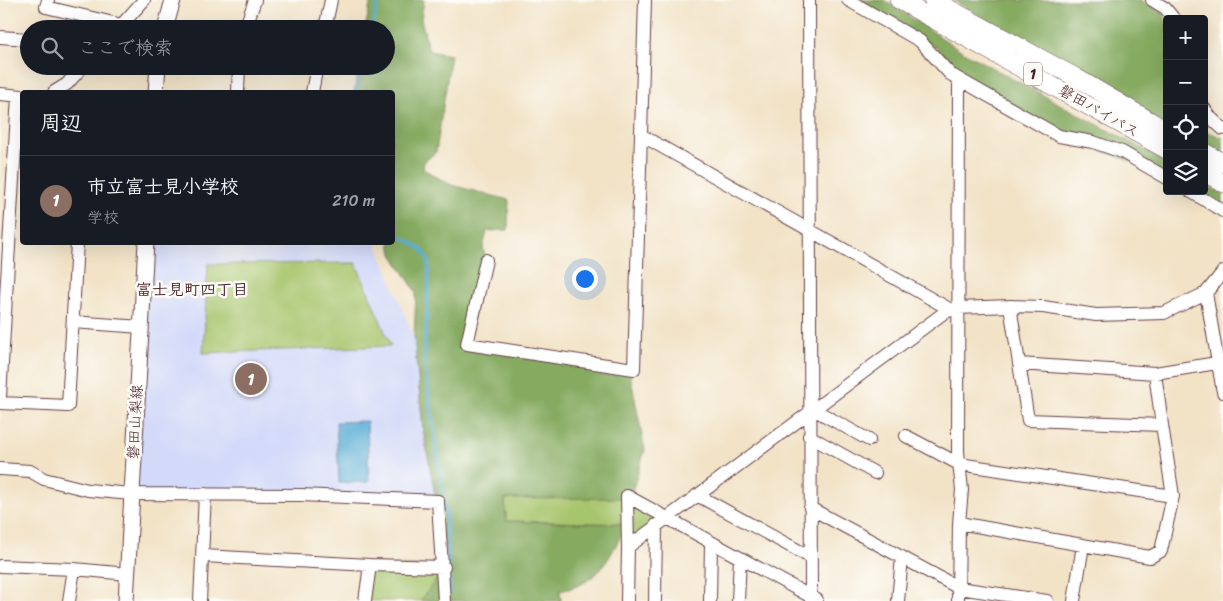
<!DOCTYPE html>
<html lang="ja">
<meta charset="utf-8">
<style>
:root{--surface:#171b24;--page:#242831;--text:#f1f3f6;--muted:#9ea1a6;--line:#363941;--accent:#d93025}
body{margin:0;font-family:Sriracha,"Klee One",sans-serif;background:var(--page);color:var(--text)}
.controls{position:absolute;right:15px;top:15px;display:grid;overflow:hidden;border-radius:5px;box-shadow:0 5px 20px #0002}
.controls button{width:45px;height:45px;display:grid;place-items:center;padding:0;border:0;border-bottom:1px solid var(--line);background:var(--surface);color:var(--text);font:25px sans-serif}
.you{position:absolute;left:584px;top:278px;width:18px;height:18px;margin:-12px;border:4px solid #fff;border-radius:50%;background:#1a73e8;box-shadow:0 0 0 8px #1a73e833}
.badge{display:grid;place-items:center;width:32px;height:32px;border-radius:50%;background:var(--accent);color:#fff;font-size:16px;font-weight:700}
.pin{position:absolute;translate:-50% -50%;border:2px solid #fff;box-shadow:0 1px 5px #0006}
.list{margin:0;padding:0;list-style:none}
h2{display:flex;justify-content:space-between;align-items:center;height:65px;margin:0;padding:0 20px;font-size:21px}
h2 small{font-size:16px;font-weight:400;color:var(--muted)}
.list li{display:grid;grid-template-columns:32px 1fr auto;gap:15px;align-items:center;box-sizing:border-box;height:90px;padding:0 20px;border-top:1px solid var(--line)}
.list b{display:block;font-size:19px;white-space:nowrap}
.list p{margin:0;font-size:16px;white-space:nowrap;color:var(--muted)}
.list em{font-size:16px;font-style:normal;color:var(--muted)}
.icon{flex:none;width:28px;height:28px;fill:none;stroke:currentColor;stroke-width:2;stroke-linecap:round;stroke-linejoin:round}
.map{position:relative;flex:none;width:1223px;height:601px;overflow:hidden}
.search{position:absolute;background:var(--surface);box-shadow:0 5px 20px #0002;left:20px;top:20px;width:375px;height:55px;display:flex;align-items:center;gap:12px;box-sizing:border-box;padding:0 18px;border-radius:28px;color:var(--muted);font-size:19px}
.panel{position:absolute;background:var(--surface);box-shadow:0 5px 20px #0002;left:20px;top:90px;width:375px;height:155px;border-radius:5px}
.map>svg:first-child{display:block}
.built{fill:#d2d9f9}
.green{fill:#a7c56d;stroke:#78724c}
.forest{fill:#85aa60;stroke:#686446}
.water{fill:#5aaed6;stroke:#526680}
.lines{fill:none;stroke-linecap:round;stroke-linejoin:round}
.stream{stroke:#5aaed6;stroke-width:3}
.minor-casing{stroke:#633c42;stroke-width:14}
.major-casing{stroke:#633c42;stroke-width:17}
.highway-casing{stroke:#633c42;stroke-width:19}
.minor{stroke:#fff;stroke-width:12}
.major{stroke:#fff;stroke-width:15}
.highway{stroke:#fff;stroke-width:18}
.labels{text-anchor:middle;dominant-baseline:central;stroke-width:5;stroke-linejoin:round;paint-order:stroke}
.shield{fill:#fdfcf7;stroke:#806168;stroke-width:1}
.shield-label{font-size:14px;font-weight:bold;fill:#4a1f2b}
.street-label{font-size:15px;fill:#4a1f2b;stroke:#fdfcf7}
.neighbourhood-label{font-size:16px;font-weight:bold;fill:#4a1f2b;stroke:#fdfcf7}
</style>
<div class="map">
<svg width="1223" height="601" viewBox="0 0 1223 601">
<rect width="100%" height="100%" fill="#fdfcf7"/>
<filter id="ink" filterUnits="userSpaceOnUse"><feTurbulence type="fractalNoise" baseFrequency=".02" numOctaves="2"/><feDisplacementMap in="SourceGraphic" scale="10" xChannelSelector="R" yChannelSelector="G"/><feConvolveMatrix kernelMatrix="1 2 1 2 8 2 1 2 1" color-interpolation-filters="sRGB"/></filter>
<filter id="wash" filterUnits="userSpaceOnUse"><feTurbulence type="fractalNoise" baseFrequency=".0096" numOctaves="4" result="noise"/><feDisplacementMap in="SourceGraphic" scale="20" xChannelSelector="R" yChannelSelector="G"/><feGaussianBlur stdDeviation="1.12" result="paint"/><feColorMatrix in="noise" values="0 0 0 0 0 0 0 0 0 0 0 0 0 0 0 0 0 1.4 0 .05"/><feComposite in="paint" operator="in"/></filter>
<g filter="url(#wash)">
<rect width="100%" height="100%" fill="#f2e3c7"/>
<path class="built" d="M146,243H376L414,337L423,430L435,494H131Z"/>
<path class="green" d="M356,263L391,346L203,353L208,264Z
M627,496L665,518L628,542L627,524L506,521L505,499Z
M370,565L444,567V601H365Z"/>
<path class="forest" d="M371,0H424L421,19L429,51L451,55L436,152L424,162L423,169L451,185L509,200L508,230L487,231L483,248L486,260L467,344L630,374L645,450L630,498L505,499L506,521L627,524C609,558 601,583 560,591L561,601H420L448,564L423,430L414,337L416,292L392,254L390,243L392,242V92H354L359,66H386V29H365Z
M850,0H884L965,53L1167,162V178L1151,169L1045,129L959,79L937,48Z
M953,0H1141L1164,14L1167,26V125Z
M1204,130L1223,138V158L1204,147Z
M1204,184L1223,194V213L1187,191H1204Z"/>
<path class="water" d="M367,421L369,482L339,483L336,422Z"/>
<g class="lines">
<path class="stream" d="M372,29L378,0
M356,92L362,66
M392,232C403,238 421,245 427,257C432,267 424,342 424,359L446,518L450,593"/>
</g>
</g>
<g filter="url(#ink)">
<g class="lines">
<defs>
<path id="minor" d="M48,0L46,7L122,25
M809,0L811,601
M848,0L920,41L950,74L1059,136L1093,142L1122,152L1167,178
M1152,0L1165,8L1174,19
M118,29L144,0
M245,29L255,0
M325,29L331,0
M0,37L29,39
M54,92L67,84L83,66
M238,92L239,66
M312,92L317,66
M0,94L22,96
M1204,108L1211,118L1223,129
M641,135L951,310
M1190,191L1223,211
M486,260L467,344L634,369L645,0
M1206,293L1223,392
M1010,306L1028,420L1162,425L1155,373
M73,322L141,327
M1019,364L1155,373L1223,362
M0,397L18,96
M0,403L68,406L77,242
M813,409L869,440
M809,436L875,473
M906,436L959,464L1173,496L1162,425
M0,469L30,471L44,479L88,490L131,494L300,495L438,501L444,601
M697,495L810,557
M810,508L959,588L1047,601
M959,523L1150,557L1161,551L1173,496
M628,547L627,496L817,600
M204,556L370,565L444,567
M0,566L74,569
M69,601L74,569L128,574
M200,601L205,494
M365,601L370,565
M627,601L628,547L945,312L958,308L1010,306L1043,307L1096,315L1164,313L1206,293L1223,272
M655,601L656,525
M710,601L711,543
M738,601L740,558
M898,601L902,557
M958,601L959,523L962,490L958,452L959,79
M1074,601L1083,545"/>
<path id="major" d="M165,29L173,0
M156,92L158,66
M126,601L146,242"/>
<path id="highway" d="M899,0L1167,150
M933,0L1075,77L1167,131
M1204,152L1223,163
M1204,172L1223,183"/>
</defs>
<use href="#minor" class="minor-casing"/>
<use href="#major" class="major-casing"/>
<use href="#highway" class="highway-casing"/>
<use href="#minor" class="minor"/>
<use href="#major" class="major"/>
<use href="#highway" class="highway"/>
</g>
</g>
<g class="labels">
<rect class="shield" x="1024" y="62.5" width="18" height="23" rx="4"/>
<g class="shield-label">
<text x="1033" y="74">1</text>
</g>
<g class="street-label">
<text transform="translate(1099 111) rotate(30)">磐田バイパス</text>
<text transform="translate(135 422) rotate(-87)">磐田山梨線</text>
</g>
<g class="neighbourhood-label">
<text x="192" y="289">富士見町四丁目</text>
</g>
</g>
</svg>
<div class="controls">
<button>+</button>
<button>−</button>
<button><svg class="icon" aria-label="locate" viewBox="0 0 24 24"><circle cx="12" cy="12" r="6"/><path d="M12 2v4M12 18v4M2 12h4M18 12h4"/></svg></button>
<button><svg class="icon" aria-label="layers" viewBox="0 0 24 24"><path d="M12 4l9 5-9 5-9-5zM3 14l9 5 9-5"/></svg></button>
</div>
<div class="you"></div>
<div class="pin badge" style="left:251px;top:379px;background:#8d6e63">1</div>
<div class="search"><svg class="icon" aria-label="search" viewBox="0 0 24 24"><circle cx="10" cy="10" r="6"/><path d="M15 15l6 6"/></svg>ここで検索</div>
<section class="panel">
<h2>周辺<small></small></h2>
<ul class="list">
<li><span class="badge" style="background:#8d6e63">1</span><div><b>市立富士見小学校</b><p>学校</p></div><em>210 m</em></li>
</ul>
</section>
</div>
